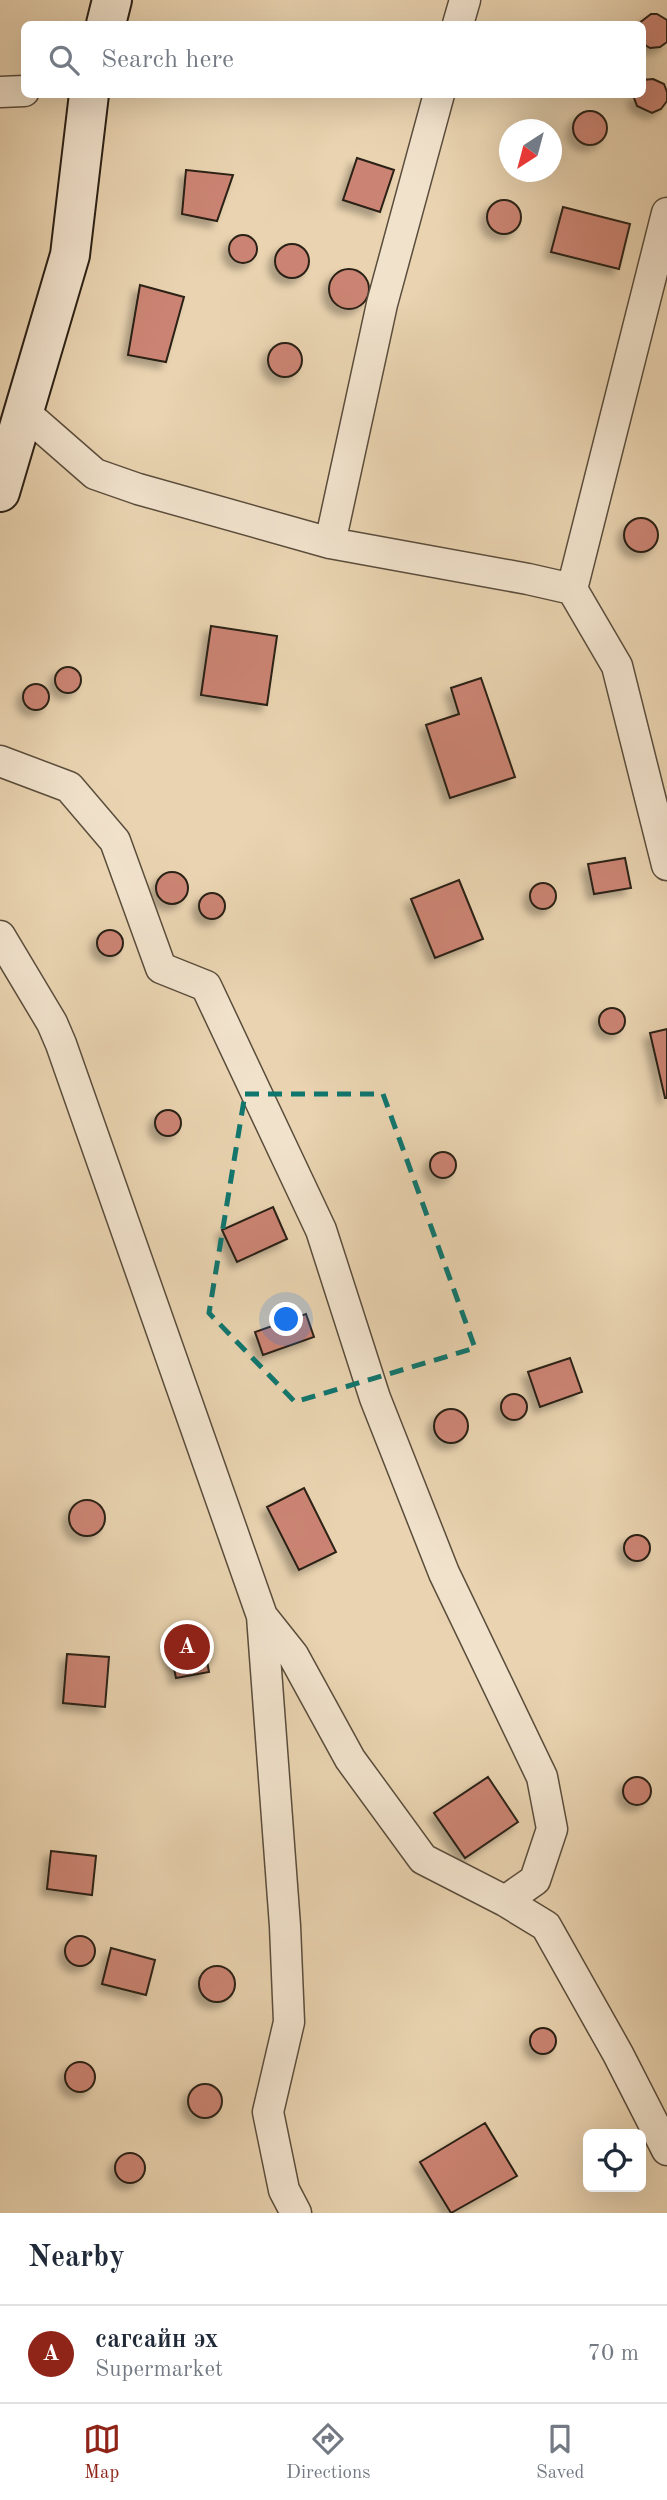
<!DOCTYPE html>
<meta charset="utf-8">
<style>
:root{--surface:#fff;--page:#f6f6f7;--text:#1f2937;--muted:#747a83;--line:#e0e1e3;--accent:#8f2418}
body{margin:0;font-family:"Old Standard TT",serif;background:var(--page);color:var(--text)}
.controls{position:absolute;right:21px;bottom:21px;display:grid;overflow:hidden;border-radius:10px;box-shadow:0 7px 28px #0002}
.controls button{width:63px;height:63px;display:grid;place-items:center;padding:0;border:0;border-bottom:2px solid var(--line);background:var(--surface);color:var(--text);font:35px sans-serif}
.compass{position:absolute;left:499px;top:119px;width:63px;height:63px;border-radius:50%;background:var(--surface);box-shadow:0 7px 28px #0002;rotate:216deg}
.you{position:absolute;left:287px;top:1320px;width:24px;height:24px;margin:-18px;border:5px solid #fff;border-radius:50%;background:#1a73e8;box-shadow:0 0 0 10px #1a73e833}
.badge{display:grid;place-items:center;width:46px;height:46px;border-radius:50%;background:var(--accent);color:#fff;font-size:23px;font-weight:700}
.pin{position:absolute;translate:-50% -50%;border:4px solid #fff;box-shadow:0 2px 7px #0006}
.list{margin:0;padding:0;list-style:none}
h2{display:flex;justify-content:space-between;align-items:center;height:91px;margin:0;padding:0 28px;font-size:30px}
h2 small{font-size:23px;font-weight:400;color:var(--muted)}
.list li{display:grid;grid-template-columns:46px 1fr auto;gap:21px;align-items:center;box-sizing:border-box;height:98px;padding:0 28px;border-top:2px solid var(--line)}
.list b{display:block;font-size:26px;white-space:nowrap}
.list p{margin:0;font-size:23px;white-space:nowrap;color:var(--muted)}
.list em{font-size:23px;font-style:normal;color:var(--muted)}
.icon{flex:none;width:38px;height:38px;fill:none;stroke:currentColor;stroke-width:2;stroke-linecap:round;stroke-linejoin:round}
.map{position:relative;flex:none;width:667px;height:2213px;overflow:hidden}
.search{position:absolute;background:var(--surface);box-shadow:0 7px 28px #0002;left:21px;right:21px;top:21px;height:77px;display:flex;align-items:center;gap:18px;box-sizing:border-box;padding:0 24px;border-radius:10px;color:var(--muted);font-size:26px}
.sheet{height:189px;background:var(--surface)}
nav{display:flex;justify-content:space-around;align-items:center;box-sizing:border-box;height:98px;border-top:2px solid var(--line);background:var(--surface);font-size:19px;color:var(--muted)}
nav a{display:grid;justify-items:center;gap:4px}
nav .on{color:var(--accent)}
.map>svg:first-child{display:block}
.building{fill:#cb8473;stroke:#2b2015;stroke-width:2;filter:url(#shadow)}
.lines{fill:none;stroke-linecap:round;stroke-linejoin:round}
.street-casing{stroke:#5a4d3c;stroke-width:33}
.secondary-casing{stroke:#2b2015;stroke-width:42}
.street{stroke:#f1e2cc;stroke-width:30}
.secondary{stroke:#f1e2cc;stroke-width:38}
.marked{fill:none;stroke:#0f766e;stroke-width:5;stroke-dasharray:14 9;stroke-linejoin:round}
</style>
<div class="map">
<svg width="667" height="2213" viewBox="0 0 667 2213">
<defs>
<filter id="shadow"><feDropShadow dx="-6" dy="6" stdDeviation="3.5" flood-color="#0004"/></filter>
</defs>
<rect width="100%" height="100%" fill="#e9d3b0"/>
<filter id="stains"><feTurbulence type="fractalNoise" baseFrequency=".00286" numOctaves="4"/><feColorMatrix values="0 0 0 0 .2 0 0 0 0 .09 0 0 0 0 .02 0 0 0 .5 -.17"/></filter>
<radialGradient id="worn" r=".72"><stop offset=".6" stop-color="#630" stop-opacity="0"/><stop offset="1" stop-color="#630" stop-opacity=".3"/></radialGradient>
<path class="building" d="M651,14H657L667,20V42L660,47L650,48L642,43V24H638Z
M653,79L664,84L667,92V101L661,109L652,113L637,106L633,95L642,94V80Z
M573 128a17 17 0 1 1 34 0a17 17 0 1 1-34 0Z
M357,158L394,170L380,212L343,200Z
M186,170L233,175L217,221L182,214Z
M487 217a17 17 0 1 1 34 0a17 17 0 1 1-34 0Z
M563,207L630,224L619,269L551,252Z
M229 249a14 14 0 1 1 28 0a14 14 0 1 1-28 0Z
M275 261a17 17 0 1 1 34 0a17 17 0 1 1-34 0Z
M329 289a20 20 0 1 1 40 0a20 20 0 1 1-40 0Z
M140,285L184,297L166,362L128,355Z
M268 360a17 17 0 1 1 34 0a17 17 0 1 1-34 0Z
M624 535a17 17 0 1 1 34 0a17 17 0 1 1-34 0Z
M211,626L277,636L267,705L201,695Z
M55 680a13 13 0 1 1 26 0a13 13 0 1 1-26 0Z
M481,678L515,777L450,798L426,725L459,714L451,688Z
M23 697a13 13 0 1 1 26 0a13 13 0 1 1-26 0Z
M625,858L631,888L594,894L588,864Z
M156 888a16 16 0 1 1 32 0a16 16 0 1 1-32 0Z
M459,880L483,939L435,958L411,899Z
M530 896a13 13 0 1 1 26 0a13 13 0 1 1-26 0Z
M199 906a13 13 0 1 1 26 0a13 13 0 1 1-26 0Z
M97 943a13 13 0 1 1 26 0a13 13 0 1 1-26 0Z
M599 1021a13 13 0 1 1 26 0a13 13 0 1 1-26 0Z
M667,1029V1098H665L650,1033Z
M155 1123a13 13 0 1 1 26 0a13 13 0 1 1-26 0Z
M430 1165a13 13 0 1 1 26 0a13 13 0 1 1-26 0Z
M273,1207L287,1239L237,1262L222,1230Z
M306,1314L314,1337L263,1355L255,1332Z
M570,1358L582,1392L540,1407L528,1372Z
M501 1407a13 13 0 1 1 26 0a13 13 0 1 1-26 0Z
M434 1426a17 17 0 1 1 34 0a17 17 0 1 1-34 0Z
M304,1488L336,1552L299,1570L267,1507Z
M69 1518a18 18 0 1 1 36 0a18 18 0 1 1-36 0Z
M624 1548a13 13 0 1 1 26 0a13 13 0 1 1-26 0Z
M203,1639L209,1672L176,1678L169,1645Z
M67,1654L109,1657L105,1707L63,1703Z
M623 1791a14 14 0 1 1 28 0a14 14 0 1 1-28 0Z
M488,1777L518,1822L465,1858L434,1813Z
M51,1851L96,1856L92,1895L47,1889Z
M65 1951a15 15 0 1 1 30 0a15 15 0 1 1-30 0Z
M111,1948L155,1960L146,1995L102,1984Z
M199 1984a18 18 0 1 1 36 0a18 18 0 1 1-36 0Z
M530 2041a13 13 0 1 1 26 0a13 13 0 1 1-26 0Z
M65 2077a15 15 0 1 1 30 0a15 15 0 1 1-30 0Z
M188 2101a17 17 0 1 1 34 0a17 17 0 1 1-34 0Z
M485,2123L517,2176L451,2213L420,2162Z
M115 2168a15 15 0 1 1 30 0a15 15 0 1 1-30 0Z"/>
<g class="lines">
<defs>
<path id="street" d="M458,24L465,0
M0,92L24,91
M667,213L572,589L617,666L667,865
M24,412L95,474L138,489L330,543L528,579L572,589
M330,543L382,304L439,94
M0,761L69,787L115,841L161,968L206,986L321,1230L375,1398L444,1573L542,1777L552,1829L535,1880L505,1901
M0,936L52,1023L61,1044L262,1616L293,1655L350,1759L423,1859L505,1901L546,1926L618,2054L667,2150
M262,1616L285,1926L289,2022L268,2112L284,2190L296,2213"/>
<path id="secondary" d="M106,24L112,0
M0,492L70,255L89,94"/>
</defs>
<use href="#street" class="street-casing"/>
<use href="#secondary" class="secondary-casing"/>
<use href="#street" class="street"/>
<use href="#secondary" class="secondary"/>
</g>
<path class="marked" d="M245,1094H383L475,1348L295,1402L209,1313Z"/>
<rect width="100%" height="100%" filter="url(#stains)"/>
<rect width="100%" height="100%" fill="url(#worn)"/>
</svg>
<div class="controls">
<button><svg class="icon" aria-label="locate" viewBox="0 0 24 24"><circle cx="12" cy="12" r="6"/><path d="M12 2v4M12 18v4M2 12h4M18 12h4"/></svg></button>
</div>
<svg class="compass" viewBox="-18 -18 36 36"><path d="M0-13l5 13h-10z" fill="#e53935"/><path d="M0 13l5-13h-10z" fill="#747a83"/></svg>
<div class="you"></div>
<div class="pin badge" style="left:187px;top:1647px">A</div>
<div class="search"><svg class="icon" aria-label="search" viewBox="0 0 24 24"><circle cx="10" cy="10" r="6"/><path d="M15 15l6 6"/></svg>Search here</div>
</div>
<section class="sheet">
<h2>Nearby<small></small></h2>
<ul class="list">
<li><span class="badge">A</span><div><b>сагсайн эх</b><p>Supermarket</p></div><em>70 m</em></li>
</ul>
</section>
<nav>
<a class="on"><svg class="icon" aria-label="map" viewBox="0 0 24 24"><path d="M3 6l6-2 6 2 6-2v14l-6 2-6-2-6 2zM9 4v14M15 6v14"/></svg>Map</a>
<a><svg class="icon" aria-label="directions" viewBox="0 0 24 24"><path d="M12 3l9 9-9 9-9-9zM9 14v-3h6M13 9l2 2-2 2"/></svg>Directions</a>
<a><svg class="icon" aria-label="saved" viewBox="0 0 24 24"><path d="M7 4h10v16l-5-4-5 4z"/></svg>Saved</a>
</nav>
